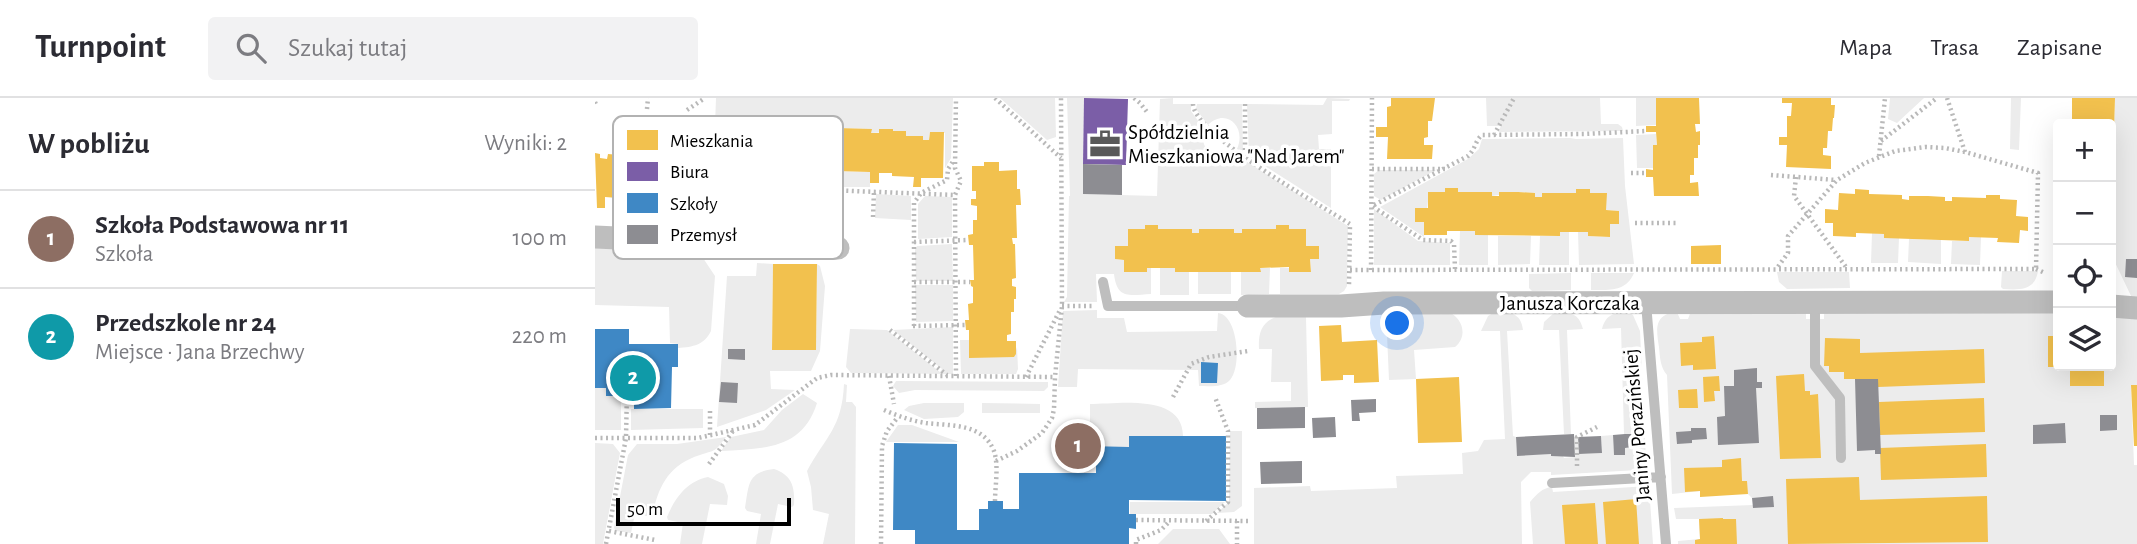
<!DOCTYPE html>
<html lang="pl">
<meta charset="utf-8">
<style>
:root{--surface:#fff;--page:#f2f2f3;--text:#2b2b33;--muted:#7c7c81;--line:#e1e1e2;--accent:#db2777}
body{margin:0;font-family:"Alegreya Sans",sans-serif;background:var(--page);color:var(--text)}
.controls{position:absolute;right:21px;top:21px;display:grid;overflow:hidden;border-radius:7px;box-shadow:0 7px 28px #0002}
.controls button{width:63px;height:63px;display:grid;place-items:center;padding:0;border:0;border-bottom:2px solid var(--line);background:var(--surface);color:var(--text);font:35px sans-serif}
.scale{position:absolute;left:21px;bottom:18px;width:175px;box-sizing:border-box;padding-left:7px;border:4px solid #000;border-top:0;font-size:19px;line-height:24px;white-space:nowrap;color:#000;-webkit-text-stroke:5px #fff;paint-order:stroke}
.you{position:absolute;left:803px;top:226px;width:24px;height:24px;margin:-18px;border:5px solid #fff;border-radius:50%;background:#1a73e8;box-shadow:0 0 0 10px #1a73e833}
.badge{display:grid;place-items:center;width:46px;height:46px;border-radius:50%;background:var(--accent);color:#fff;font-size:23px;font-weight:700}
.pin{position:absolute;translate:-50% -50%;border:4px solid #fff;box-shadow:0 2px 7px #0006}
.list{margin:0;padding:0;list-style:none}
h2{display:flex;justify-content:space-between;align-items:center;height:91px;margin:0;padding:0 28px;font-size:30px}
h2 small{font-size:23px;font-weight:400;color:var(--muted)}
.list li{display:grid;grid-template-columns:46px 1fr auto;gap:21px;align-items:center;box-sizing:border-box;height:98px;padding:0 28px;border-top:2px solid var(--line)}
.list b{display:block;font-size:26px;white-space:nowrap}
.list p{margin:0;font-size:23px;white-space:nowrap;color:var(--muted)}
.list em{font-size:23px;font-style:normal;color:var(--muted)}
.icon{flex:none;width:38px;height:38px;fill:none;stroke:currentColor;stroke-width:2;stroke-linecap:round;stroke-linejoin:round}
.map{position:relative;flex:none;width:1542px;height:446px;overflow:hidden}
header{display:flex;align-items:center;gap:42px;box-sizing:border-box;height:98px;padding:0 35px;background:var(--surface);border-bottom:2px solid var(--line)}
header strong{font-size:33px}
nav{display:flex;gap:38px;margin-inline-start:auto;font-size:24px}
.search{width:490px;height:63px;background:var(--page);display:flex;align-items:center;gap:18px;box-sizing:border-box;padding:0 24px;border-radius:7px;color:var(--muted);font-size:26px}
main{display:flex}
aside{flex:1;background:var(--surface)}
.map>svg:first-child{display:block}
.green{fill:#ececec;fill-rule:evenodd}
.homes{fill:#f2c14e}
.offices{fill:#7b5ea7}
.schools{fill:#3f88c5}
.industry{fill:#8d8d92}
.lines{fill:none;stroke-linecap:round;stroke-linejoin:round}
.path{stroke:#b9b9b9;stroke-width:4.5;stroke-dasharray:2 3.5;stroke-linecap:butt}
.lane{stroke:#bebebe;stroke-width:10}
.street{stroke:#bebebe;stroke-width:23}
.labels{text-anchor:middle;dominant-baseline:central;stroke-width:7;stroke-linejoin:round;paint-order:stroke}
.poi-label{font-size:21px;fill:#000;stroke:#fff;text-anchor:start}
.street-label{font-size:21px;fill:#000;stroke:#fff}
.key{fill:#fff;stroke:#b2b2b2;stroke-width:2}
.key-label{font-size:19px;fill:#000}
</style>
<header>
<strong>Turnpoint</strong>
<div class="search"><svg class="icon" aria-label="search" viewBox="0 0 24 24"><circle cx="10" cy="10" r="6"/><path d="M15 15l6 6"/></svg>Szukaj tutaj</div>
<nav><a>Mapa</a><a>Trasa</a><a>Zapisane</a></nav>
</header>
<main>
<aside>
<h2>W pobliżu<small>Wyniki: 2</small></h2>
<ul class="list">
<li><span class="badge" style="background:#8d6e63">1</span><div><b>Szkoła Podstawowa nr 11</b><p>Szkoła</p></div><em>100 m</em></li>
<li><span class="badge" style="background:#0f9aa8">2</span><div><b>Przedszkole nr 24</b><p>Miejsce · Jana Brzechwy</p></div><em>220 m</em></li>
</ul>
</aside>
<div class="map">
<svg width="1542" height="446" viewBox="0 0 1542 446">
<rect width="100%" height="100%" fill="#fff"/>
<path class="green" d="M121,0H358L356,60L350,70V35L335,34L334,42H328V38H311V33L276,35V31L243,30L242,34H235L234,30L200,29V33L192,34V30L158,29V25L147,24L146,29L128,28V45H115V58L123,59L124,71H145L146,67H153V85L122,83L99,72L100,35L106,28L120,27Z
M405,0H460L461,39L452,42Z
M472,0H489L488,96L562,98L565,1L578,0V6H596V13L609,31C603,51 620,64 638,55L753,128L752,188L749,193L744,196H685V170H694V174L716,173L715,161H724V148H711V131H694V127H681V131H647V135H639V131H604V135H597L596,131H563V127H550V131H533V148L520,161L529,162L530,174H551L552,170H556V196C535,197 522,202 519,176H501L502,204H469L472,199L474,98H475Z
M732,0L755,1L754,3H737V36L723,37L724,51H736V110L654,58L652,6L728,7Z
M891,0H1005L1006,26H1023L1027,29L1028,33L903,34L906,28H892Z
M1041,0H1061V27L1041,28Z
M1295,0H1329L1302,25L1293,21Z
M1416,0H1426L1424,52L1415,51Z
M1520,0H1542V202L1537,200L1516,156V67L1519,41L1516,40V33H1519Z
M602,6H647L648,55L642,51C652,29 631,9 613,27L601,11Z
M1061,36L1062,47L1058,48V70H1042L1041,37Z
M975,40L981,41L1028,40L1030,88L1039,166L984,167L983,134H993L994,138L1015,139V126H1024V113L1011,112V96L995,95L981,91V95H948L947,99H940L939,95L923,94L897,98V94H863V90H851L850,94H834L829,139L785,109L873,61L884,51L887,41Z
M784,72H841L786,102L779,98V76Z
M241,73L275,74V89H241Z
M281,96L316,98V122L280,120Z
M330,98L357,99V139L323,141V106Z
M779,111L823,143L855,145V167H779Z
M865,133H880V137H893V167H864Z
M965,134H974V167H944L945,138H965Z
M1277,135L1289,136V140H1304L1303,165H1276Z
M903,138H936L935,166L903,167Z
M1374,139H1386L1385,167L1356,166L1357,143H1374Z
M1314,141L1346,142V166L1313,164Z
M357,146L358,183H321L320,152L322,148Z
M0,150L87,154L101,155L108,160L120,178L116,233C109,247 98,249 83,250V246L75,245L74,209L0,207Z
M162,165L178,166L177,251H221L222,166L225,168L230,188L225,253L216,273H175L176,291L200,292L171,312L122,329L132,178H161Z
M565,170H580V174H594V197H565Z
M665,170H675L674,196L646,197V174H665Z
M1407,173H1443C1440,193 1424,192 1408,191L1406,189Z
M603,174H636V196H603Z
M1182,174H1254L1255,190L1192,191L1184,184Z
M976,175V192L937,193L934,190V176Z
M996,175H1039C1031,194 1014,192 996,192Z
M320,187H358V223L321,224Z
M502,212V220H529L532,234L622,233L623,215C643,217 647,269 635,282C628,290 613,288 604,288L603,272L483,271L482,289H463L468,213Z
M1229,212L1463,213V238H1453V269H1475V288H1509V268H1516V216L1542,218V287L1536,288L1539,367H1542V446H1083V443L1105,441L1104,421H1081L1079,410L1158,407V410L1178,409V399L1157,400L1153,396L1105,393L1077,396L1072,277C1065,269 1065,259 1064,249C1061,231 1059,216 1082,214L1085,221H1093L1096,213H1211V221H1229ZM1470,325L1471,345L1439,346L1438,327Z
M791,214H854C868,221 873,238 860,249L819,252L821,281L794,282Z
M900,214C914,214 926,214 928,232L912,233L918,338L921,339L922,357L956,356L957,358H968L969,360L980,359L979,339H983L984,356L1007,355L1006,338L1018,337L1019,357H1030V350L1038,349V336H1029L1026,230L1007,231C1011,216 1019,215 1033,214L1038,217L1045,233L1051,363L1043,372L956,377V374H936L926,384L927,446H659V390L715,388L716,393L802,390L801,378L868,376L867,355L883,353L889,342L910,341L905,233H886L893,218Z
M960,214C975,214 984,215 988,231L972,232L976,336H969L964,232H948L949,224Z
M684,218L711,219L713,309L660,310V304L696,303V284H676L677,251H664C663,234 667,223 684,218Z
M358,229V276L256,275L251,269L255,231L292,232L345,274L347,271L298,232Z
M365,242H374L419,259L422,249L423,271L421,276H366Z
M301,283L453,284V289L449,293L320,292L304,295L298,288Z
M249,286L252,287L251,304H257L261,309L260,446H228L234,416L218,412L216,389L212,373C231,338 247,330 249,286Z
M0,290H11V298L23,291H26V332H0Z
M208,296L222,305C207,353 167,350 126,353L136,339L169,332L187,312Z
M329,305H369V314L363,319L329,321L309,312L314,308Z
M387,305L445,306V315H387Z
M495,306C523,306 588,295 588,338H534V349H495Z
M36,311H108V330L36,332Z
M303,327H317L364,344H291Z
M635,333H647V408L639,414L622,415L634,404Z
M131,339C119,355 122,351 105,357C73,367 63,389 57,419L40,416L36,435L21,433L19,430L33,357L42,346H82Z
M0,345L18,346L25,355L8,446H0Z
M179,371C197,377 200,389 199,407L197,409L183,406L175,446H161L166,416L152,413L150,410C154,387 152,374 179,371Z
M113,379L129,386L133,398L132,407L115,406L107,446H85L88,425L73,422L72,419C80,400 92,383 113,379Z
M1054,388L1058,446H938L935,404C942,396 947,390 957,389L958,394Z
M535,404H630L617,416H535Z
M578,431H624L635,446H563Z"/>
<path class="homes" d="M796,0H840L837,23H833V39L829,40V47H838L837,61H792L793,39H781V29H792V9L796,8Z
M1061,0H1104L1105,26H1100L1101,34L1105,33V47H1103V60H1099V77H1095V85L1103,84L1104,98H1059L1058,79H1051V71L1058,72V47H1062L1061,34H1051V28H1061Z
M1187,0H1236V7H1240L1239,20H1238L1237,33H1233L1232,50H1228V57L1236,58V71L1191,69L1192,47H1184V39H1192V18H1196L1197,5H1187Z
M1477,0H1520L1519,33H1516V26H1477Z
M146,24L158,25V29L192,30V34L200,33V29L235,30V34H242L243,30L277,31L276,35H284V31H298V33H311V38H328V42H334L335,34H349L348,80H326V89H318L319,79L297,78V75H284V85H275V74L241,73V84L233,83L234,73L199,72V83H191V72H173L174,68H162V78H153V67H146V71H123V59L115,58V44L128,45V28L146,29Z
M0,55L5,56V60L12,61L13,56L25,57V60L38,61V65L54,66V70L64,71V62L76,63L74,107L53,106L52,117L43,116L44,105H23V100L10,99V110H2Z
M389,64H404V73L422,72V91H425L426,107H421L422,140H417L418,146H420L421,180L417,181V188L421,189V201H419V214H416V236L412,237V243H421V256L419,259L374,260V232H371L370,222H374L373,206L378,205V189L376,188L375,182H379L378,147H374L373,137L378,136V122H382V108L376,107V101H381V93H377V68H389Z
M850,90H863V94H897V98H904V94H923L940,95V99H947V95H981V91H995V95H1012L1011,112L1024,113V126H1015V139L993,138V134H965V138L880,137V133H852V137H829V124H820V110H833V94H850Z
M1260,91L1274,92V96L1307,97V101L1314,102V98H1333L1350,99V103H1357V99L1391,100V97H1405V101L1422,102L1421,118L1433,119V133L1425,132L1424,145L1402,144L1403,140L1374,139V143L1289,140V136L1261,135V139L1238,138V125H1230V111L1243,112L1244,95L1260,96Z
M550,127H563V131H597V135H604V131H639V135H647V131H681V127H694V131H711V148H724V161H715L716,174H694V169L665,170L666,174H580V170H552V174H529V162L520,161V148H533V131H550Z
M1126,147V166H1096V148Z
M178,166H222L221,252H177Z
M746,227L747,244L782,242L784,284L759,285V277H748V282L726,283L724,228Z
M1119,238L1121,271L1098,272V267L1086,268L1085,245L1107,244V239Z
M1453,238H1463V269H1453Z
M1230,240L1265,241V255L1389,251L1390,285L1283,289V281H1249V274H1234V268H1229Z
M1475,268H1509V288H1475Z
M1209,276L1210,293H1215V297L1223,296L1226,360L1185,361L1181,278Z
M1124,278L1125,293H1119L1120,303L1109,304L1108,279Z
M864,279L867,344L823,345L821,281Z
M1536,287H1542V348H1539Z
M1102,291L1103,310H1084L1083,292Z
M1389,300L1390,334L1285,337L1284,304Z
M1391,346L1392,379L1286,382L1285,350Z
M1146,360L1147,383H1152L1153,396L1105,399V393L1090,394L1089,370L1127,369V362Z
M1264,379L1265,402L1392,398L1393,444L1193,446L1191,381Z
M1041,401L1044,446H1011L1008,404Z
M1000,405L1003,446H970L967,407Z
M1128,420V421H1141L1142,446H1100V442L1105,441L1104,421Z"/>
<path class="offices" d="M489,0L533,1L531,67L488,66Z"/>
<path class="schools" d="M0,231H34V246H83V269H77L76,310L39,311V291H23V298H11V290H0Z
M606,264L623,265L622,285H606Z
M534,338H631V403L534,402V416H541V431L534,430V446H320V432H298L299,345L362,346V432H384V411H393V403H408V411H424V375H501V364H494L493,348L534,349Z"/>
<path class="industry" d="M488,66L527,67V97L488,96Z
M1531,161H1542V180L1530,179Z
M133,251H150V262L133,261Z
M1162,270V284H1167V290H1161L1164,345L1123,347L1122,319L1130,318L1129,288H1139V272Z
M1260,281H1283L1286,356H1280V352L1262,353Z
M126,284L143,285L142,305L124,304Z
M781,301V314L764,315L765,323H757L756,302Z
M710,309V330L662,331V310Z
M1505,317H1522V332L1505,333Z
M740,319L741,339L718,340L717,320Z
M1470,325L1471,345L1438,346V327Z
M1096,330H1111L1112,341L1097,342V345L1082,346L1081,334L1096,333Z
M979,336L980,359L956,358V356L922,358L921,339Z
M1030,336H1038V349L1030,350V357H1019L1018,337Z
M1006,338L1007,355L984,356L983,339Z
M707,363V385L666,386L665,364Z
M1178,398L1179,409L1158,410L1157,400Z"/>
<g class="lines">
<path class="path" d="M400,0L466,60
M539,0L545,5L552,14
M1352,0L1370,54
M0,4L2,9
M598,6C599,37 726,107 755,126L754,188
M650,6V59
M52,11L53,0
M92,12L110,0
M899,37L919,0
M1286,43L1342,0
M1284,58L1290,0
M90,71L109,81L130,88L360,97
M777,71H850
M1036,75H1051
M1176,77L1241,82
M1201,79L1199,98L1251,169
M164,114L165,89
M235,117L236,91
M278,119L279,93
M1040,125H1081
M319,144L373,142
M860,171L859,146L856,143L828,142L777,108L873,58C880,52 881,41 887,37L989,36L1051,33
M1441,171L1450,175
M755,172L1441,171L1443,75L1370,54L1350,50L1330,49L1300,53L1270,65L1242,82L1193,138V155L1182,170
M776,172L777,0
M319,184H375
M467,208H498
M318,228L370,227
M319,228V105L326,95L352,82L353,71L359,62
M295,232L352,277
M294,278L299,306
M361,278L360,97L366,83L360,70L361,0
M431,279L465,212
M578,299L596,266L614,259L653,253
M289,312C303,318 317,323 331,325C356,328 388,325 399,353C404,368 400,388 400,403
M115,337V311
M0,340H103L160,327L222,280L236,277L460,279
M401,363L422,353L447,335L457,320L459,311L460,279L467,208L466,0
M114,366L138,333
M982,368V339L1002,329
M541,422L653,423
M611,423L633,404V333L620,299
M642,423V446
M14,433L60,442
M11,446L31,340L32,291
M286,446L287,348L292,333L303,319
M541,446V442L566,432L575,423"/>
<path class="lane" d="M508,184L513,208H653
M1220,204V268L1245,300L1246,360
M1051,205L1071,446
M957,385L1066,379"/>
<path class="street" d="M0,139L243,150
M653,208H746L789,205L1463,204
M1516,208L1542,210"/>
</g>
<defs>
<symbol id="office-bare" viewBox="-9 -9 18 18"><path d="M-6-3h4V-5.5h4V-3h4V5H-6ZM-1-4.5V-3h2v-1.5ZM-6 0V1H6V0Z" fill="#595959" stroke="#fff" stroke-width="2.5" paint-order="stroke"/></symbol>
</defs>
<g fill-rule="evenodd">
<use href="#office-bare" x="488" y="24" width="44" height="44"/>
</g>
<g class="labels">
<g class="poi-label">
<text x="533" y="34">Spółdzielnia<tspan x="533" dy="24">Mieszkaniowa "Nad Jarem"</tspan></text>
</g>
<g class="street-label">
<text x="975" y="205">Janusza Korczaka</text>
<text transform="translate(1042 327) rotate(-95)">Janiny Porazińskiej</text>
</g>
</g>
<rect x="18" y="18" width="230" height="143" rx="10" class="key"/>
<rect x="32" y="32" width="31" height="20" fill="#f2c14e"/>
<rect x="32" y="64" width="31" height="19" fill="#7b5ea7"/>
<rect x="32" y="95" width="31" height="20" fill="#3f88c5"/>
<rect x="32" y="127" width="31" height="19" fill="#8d8d92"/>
<g class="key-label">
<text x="75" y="49">Mieszkania</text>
<text x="75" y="80">Biura</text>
<text x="75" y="112">Szkoły</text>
<text x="75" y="143">Przemysł</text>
</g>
</svg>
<div class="controls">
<button>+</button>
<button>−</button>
<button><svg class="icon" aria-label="locate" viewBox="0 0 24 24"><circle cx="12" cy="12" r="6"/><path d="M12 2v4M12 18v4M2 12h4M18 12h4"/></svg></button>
<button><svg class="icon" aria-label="layers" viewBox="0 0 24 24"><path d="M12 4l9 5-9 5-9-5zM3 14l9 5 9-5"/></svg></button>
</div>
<div class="scale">50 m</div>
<div class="you"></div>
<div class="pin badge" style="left:483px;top:348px;background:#8d6e63">1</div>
<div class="pin badge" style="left:38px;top:280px;background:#0f9aa8">2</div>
</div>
</main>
